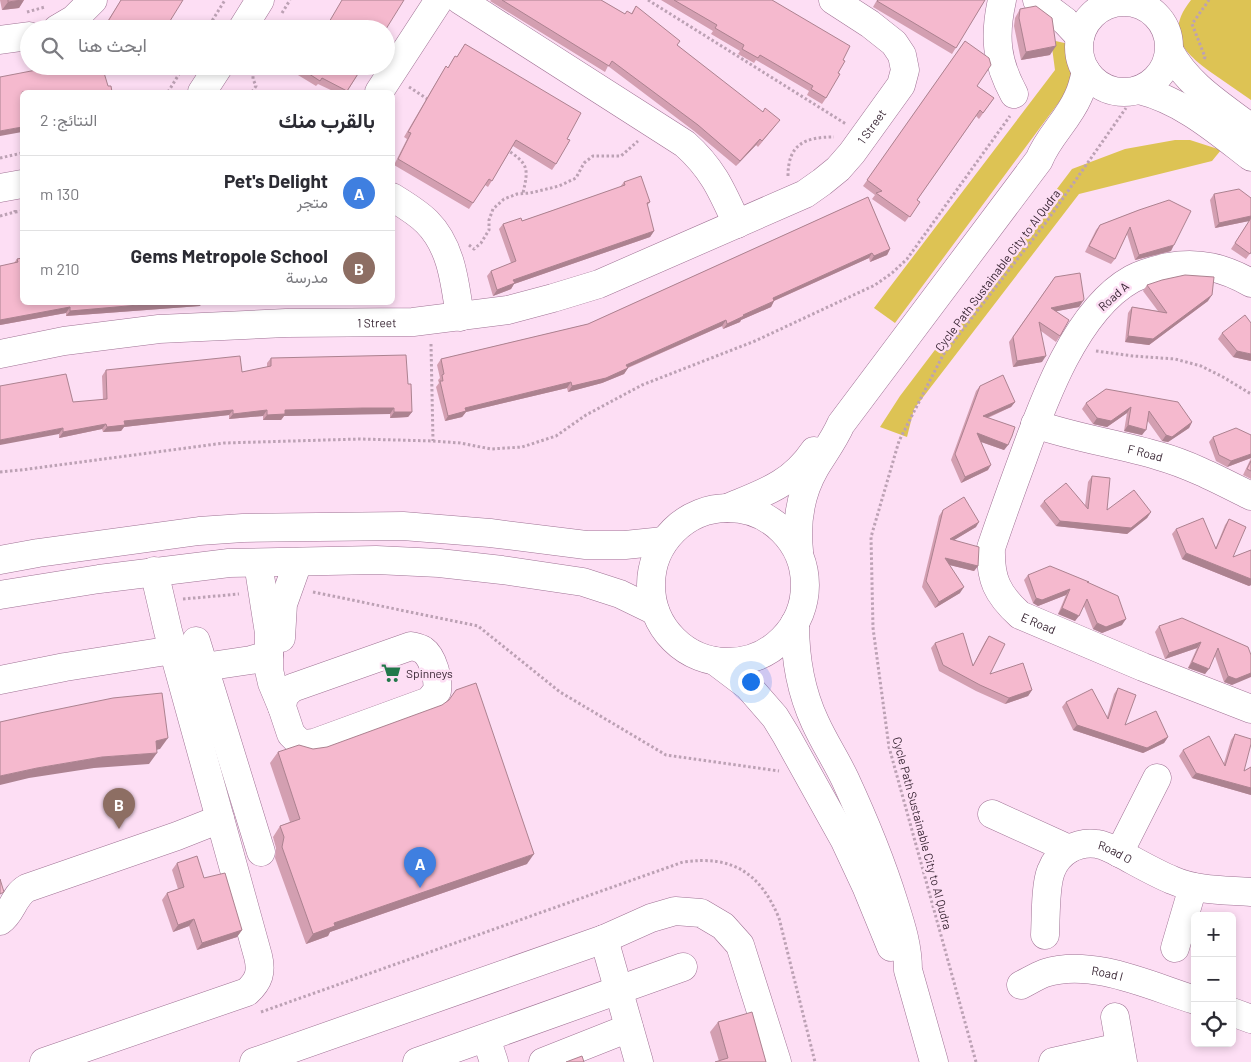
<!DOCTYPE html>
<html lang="ar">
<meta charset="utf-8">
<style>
:root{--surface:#fff;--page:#f7f7f7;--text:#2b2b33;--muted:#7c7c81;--line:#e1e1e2;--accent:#db2777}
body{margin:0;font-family:Barlow,Vazirmatn,sans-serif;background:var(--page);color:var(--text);direction:rtl}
.controls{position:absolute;right:15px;bottom:15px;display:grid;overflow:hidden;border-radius:8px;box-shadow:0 2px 8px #0003}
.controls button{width:45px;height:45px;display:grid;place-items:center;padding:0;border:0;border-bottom:1px solid var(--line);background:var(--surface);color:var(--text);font:25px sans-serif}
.you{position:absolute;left:750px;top:681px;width:18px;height:18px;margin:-12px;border:4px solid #fff;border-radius:50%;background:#1a73e8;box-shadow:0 0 0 8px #1a73e833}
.badge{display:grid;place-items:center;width:32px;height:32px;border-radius:50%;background:var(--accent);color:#fff;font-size:16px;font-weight:700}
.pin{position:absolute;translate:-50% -41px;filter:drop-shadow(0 1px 2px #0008)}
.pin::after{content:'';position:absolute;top:26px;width:18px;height:15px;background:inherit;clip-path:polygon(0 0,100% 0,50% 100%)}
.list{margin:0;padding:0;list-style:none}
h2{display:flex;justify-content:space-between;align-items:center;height:65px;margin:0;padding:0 20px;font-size:21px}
h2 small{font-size:16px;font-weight:400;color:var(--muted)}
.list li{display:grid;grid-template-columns:32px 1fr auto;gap:15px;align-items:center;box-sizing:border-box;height:75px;padding:0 20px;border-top:1px solid var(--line)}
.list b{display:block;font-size:19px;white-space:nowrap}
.list p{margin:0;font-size:16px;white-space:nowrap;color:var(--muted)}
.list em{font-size:16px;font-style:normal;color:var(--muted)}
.icon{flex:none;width:28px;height:28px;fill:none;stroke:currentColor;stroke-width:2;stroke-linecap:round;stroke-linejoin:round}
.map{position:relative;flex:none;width:1251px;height:1062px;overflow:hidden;direction:ltr}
.search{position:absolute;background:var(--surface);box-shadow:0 2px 8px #0003;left:20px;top:20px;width:375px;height:55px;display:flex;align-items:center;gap:12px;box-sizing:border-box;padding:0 18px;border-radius:28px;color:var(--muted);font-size:19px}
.panel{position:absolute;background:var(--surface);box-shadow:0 2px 8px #0003;left:20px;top:90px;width:375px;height:215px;border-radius:8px;direction:rtl}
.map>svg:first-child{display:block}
.green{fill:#ddc354}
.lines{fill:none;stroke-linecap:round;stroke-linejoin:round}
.minor-casing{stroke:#9f7294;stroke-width:29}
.path{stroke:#bca1b4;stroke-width:3;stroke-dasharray:2.5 2.5;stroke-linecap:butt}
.minor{stroke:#fff;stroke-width:28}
.wall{fill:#d39fb1}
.shaded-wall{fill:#ac8290}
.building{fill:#f5b9ce;stroke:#ac8290}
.labels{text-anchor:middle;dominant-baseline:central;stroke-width:5;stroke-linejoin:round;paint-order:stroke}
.street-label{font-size:12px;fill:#392634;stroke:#fddef4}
.poi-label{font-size:12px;fill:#392634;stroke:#fddef4;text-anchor:start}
</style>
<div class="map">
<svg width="1251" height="1062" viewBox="0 0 1251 1062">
<rect width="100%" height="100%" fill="#fddef4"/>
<path class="green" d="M1191,0H1251V100C1238,91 1225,82 1212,73C1184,53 1164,34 1191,0Z
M1051,40L1069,44L1077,70L1071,86L895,323L874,308L1055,70Z
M1175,140H1190L1221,150L1212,161L1079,194L914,409L907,437L880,427L900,396L1072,169L1125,149Z"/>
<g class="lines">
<defs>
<g id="minor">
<path d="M460,0L685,144C713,169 722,191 737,224"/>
<path d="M1002,0C994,36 996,61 1014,94"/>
<path d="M1037,0L1065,21L1080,37"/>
<circle cx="1124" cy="47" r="45"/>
<path d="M57,29L74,19L93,0"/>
<path d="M242,29L260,0"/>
<path d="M0,40L29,36"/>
<path d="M1170,52C1188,85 1221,105 1251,128"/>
<path d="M1139,90C1183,101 1216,130 1251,157"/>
<path d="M202,92L219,66"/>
<path d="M379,92L439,0"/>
<path d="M0,188L22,184"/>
<path d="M392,197C405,205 417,212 427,222C452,247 455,284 460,317"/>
<path id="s1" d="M1251,283C1224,268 1199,261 1168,267C1155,270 1143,273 1132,279C1076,310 1043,402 1023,458C1012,488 1001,518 991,548C990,579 997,594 1020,615L1143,667L1251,709"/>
<path id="s2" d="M0,354L64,341L159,329L286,323L413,322L508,310L553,298L599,284L805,194L822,182L838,169L852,153L901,85L905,70L902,55L894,43L870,24L833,0"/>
<path id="s3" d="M1035,424C1076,438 1118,444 1159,456C1191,465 1221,481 1251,496"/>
<circle cx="728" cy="585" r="77"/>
<path d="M727,508C763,493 791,485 814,451"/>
<path d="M799,551C796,522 800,494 815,468C824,453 834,440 841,424L1039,160C1048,137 1068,120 1078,97C1082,89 1084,80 1086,71"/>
<path d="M0,560L38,553L199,531L243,528L403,526L490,533L586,545H625L664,541"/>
<path d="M258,563L269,633V670L272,683L282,707"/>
<path d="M0,595L99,579L229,563L376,560L439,563L502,570L583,582L620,594L655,611"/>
<path d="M795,623C795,658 800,690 815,722C824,742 836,760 845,779C864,820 881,861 894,903C901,925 908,946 908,970L934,1062"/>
<path d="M281,638L283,604L298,562"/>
<path d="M196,641L261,852"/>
<path d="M411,646C415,647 420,648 423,650C433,657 439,680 437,691L429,701L314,743L304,744L299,742L291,734L282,707L284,696L292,688Z"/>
<path d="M715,661L748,686L775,717L786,735L845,841L866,886L891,947"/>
<path d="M204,667L251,660L269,655"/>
<path d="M0,680L65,667L173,650"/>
<path d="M992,814L1069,849"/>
<path d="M1119,853L1157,778"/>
<path d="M0,921C13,912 13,896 27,888L177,836L220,819"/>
<path id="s4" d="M1045,935C1046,918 1045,886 1051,871C1058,852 1077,841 1097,844C1105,845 1114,850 1121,854C1138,863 1155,873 1172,880C1197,891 1224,890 1251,892"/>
<path d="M604,939L639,1062"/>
<path d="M1175,948L1193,887"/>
<path id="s5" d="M1021,985C1029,981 1037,976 1045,973C1092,958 1150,986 1195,1000"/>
<path d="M1232,1012L1251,1019"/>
<path d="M1115,1017L1123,1062"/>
<path d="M486,1038L494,1062"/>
<path d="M44,1062L247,992C259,981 262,972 258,956L168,631L154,571"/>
<path d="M254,1062L604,939L651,918L675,911L701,913L723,926L740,945L777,1062"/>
<path d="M417,1062L683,967"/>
<path d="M543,1062L629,1028"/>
<path d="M1053,1062L1120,1047"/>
</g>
</defs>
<use href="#minor" class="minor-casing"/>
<path class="path" d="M648,0L846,124
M27,12L45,7
M282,13L290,0
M207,29L225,0
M1204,59L1205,57L1192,24L1209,0
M409,87L429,100
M168,92L184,66
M252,92L256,86L253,79V66
M506,149C528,164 529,167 523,193
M0,158L22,153
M788,176C788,144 805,137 834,137
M15,212L22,211
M0,216L15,212V209
M469,245L474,249L481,243L489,230V220L493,209L504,199L517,194L530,193L559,186L576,178L584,163L593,156H621L638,141
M431,344L433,441
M1096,351L1133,356L1175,359L1201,366L1223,377L1251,394
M0,472L21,470L224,443L360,439L433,441L460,443L491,449L522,447L556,436L586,415L642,385L755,341L875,285L892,273L907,259L1010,116
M313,592L478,626L560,692L666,755L779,771
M183,599L239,594
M261,1012L683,862C733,855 760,873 779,918L815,1062
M976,1062L889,747L873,628L871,537L899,441L943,355L1047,221L1126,108"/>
<use href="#minor" class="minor"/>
</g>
<path class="wall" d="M0,0H24L19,8L2,10Z
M121,0L165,29L103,28Z
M491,0H601L625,14H631L636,6L677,45L776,125L758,147L756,145L736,166L694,131L608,66L605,72L490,1Z
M661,0H772L843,60L826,98L822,104L807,95L809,91L756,60L754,63L738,54L740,51L711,34L713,31Z
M877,0H985L952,54L873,7Z
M1020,9L1050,55L1021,60L1014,26L1015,18Z
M965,41L977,86L994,98L979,119L976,116L917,200L920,202L905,222L872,199L875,195L863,186Z
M465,44L567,139L556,164L552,170L513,146L488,187L485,185L469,209L394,165L407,139L404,137L428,96L446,66L448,68L455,56L457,57Z
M296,66H363L347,92H335L318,84L316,86L293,72Z
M624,182L650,202L647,206L654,231L650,237L514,284L511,289L493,296L487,276L491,271L511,263L499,229L503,224L522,221L620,187Z
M1214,194L1251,198V252L1246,259L1231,249L1249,221L1215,228L1210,200Z
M868,197L890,249L887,255L870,262L869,258L774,301L771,307L741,320L740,322L723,329L722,326L628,368L624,374L602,383L568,392L567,388L466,412L462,417L445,421L436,387L439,383L438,380L440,378L437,365L441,359L588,324Z
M1139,210L1171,251L1135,260L1127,234L1115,259L1111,264L1085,252L1096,230L1100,225Z
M22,258V302H202L200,306L66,316V313L0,325V266L14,263L17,259Z
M1055,277L1084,299L1079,307L1057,311L1060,336L1056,342L1041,331L1042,362L1013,367L1009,342Z
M1147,285L1208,301L1149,345L1125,342L1128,313L1132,307L1158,311L1143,291Z
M1222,333L1251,361L1233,357L1218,339Z
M271,358L408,384L412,412L408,417L390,418V414H359L284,416L281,420H263V416L229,419V415L124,427L121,431L103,432L102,429L59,438V434L73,402L103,400L102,376L106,370L242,372L267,367V363Z
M980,386L1015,402L1011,407L988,418L1008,445L1004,450L981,442L988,470L961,483L951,460L976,391Z
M1106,389L1192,422L1189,428L1168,442L1162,441L1147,420L1142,435L1124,431L1127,413L1107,427L1093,424L1082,409L1086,403Z
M1251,435V479L1243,475L1251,458L1227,467L1216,461L1209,442L1213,437Z
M1092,476L1107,510L1151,512L1147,518L1127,534L1056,526L1040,506L1044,501L1085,506L1088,482Z
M943,510L976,527L954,540L978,566L974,571L950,565L960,593L935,608L922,587L939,516Z
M1229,519L1233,557L1251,550V585L1249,586L1182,559L1172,534L1176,529L1216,547L1225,525Z
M1028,575L1089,582L1088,583L1122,625L1102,633L1093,629L1084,606L1075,621L1058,614L1066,595L1038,606L1033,603L1024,580Z
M1159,626L1251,655L1232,685L1224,682L1215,656L1205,674L1188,668L1197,648L1165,659L1155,632Z
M989,636L990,674L1032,690L1028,696L1005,704L976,691L939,671L931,648L935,643L973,665L985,642Z
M1118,688L1125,725L1168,737L1164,743L1143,753L1073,730L1062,707L1066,702L1107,717L1114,694Z
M1235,734L1244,771L1251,767V795L1192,778L1179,756L1183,750L1224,763L1231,740Z
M278,752L527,864L330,932L328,936L306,944L275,858L276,848L273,837L280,826L290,822L270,763Z
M177,863L204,878L242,930L237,937L197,950L189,926L173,932L162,900L167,893L178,889L172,870Z
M718,1022L766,1062L719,1061L710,1032Z"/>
<path class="shaded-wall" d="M24,0L19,8L2,10L8,2Z
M1056,46L1050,55L1021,60L1026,52Z
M22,127V132L0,136V131Z
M760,139L756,145L736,166L740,161Z
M1251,216V218L1249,221L1215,228L1219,223Z
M654,231L650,237L514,284L511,289L493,296L497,290L513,280Z
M1174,245L1171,251L1135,260L1139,255Z
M890,249L887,255L870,262L874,256Z
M872,253L869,258L769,303L773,298Z
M1212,295L1208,301L1149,345L1125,342L1128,336Z
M774,301L771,307L741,320L740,322L723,329L727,324L743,315Z
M1083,301L1079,307L1047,313L1051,308Z
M173,302H202L200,306L66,316L70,311Z
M70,307L66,313L0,325V320Z
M726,320L722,326L622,370L626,365Z
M1237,351L1251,354V361L1233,357Z
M1046,356L1042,362L1013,367L1017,361Z
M628,368L624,374L602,383L568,392L572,386Z
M571,382L567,388L466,412L462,417L445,421L448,416L465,408Z
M1015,402L1011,407L979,421L983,416Z
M1131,407L1127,413L1107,427L1093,424L1097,418Z
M363,408H394L390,414L284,416L281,420H263L267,415L285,410Z
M233,410L229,415L124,427L121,431L103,432L107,427L124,421Z
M267,410L263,416L229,419L233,414Z
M394,412H412L408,417L390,418Z
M1192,422L1189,428L1168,442L1162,441L1166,435Z
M106,424L102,429L59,438L63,432Z
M1128,425L1146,430L1142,435L1124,431Z
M63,428L59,434L0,445V440Z
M977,433L1008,445L1004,450L973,439Z
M1251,454V458L1227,467L1231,461Z
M991,465L988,470L961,483L965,477Z
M1151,512L1147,518L1127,534L1056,526L1060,521Z
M979,522L976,527L946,545L950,539Z
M1186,553L1251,579V585L1249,586L1182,559Z
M945,558L978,566L974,571L941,563Z
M964,587L960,593L935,608L939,602Z
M1070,589L1066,595L1038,606L1033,603L1036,598Z
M1062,608L1079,616L1075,621L1058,614Z
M1126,619L1122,625L1102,633L1093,629L1097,623Z
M1201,642L1197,648L1165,659L1169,653Z
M1192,662L1209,669L1205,674L1188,668Z
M1251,673V677L1232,685L1224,682L1228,676Z
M1032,690L1028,696L1005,704L1009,698Z
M1077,725L1168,737L1164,743L1143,753L1073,730Z
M168,738L160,749L148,752L156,741Z
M157,753L149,764L94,768L29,778L0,785V776L37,768L102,757Z
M1196,773L1251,788V795L1192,778Z
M534,854L527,864L330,932L328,936L306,944L313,934L334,923Z
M194,919L189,926L173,932L178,925Z
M242,930L237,937L197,950L202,943Z"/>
<path class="building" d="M8,0H22L8,2Z
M121,0H183L165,29H116L107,23Z
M342,0H404L386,29H325Z
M502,0H601L625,14L627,11L632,14L636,6L680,41L677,45L763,112L765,108L780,120L762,141L760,139L740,161L698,125L612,61L609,66Z
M674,0H772L850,46L843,60L845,61L838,73L840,74L826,98L811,89L813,86L760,55L758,58L742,49L744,45L715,28L717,25Z
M878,0H985L956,48L877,1Z
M1036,6L1052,18L1056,46L1026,52L1019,18L1020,9Z
M965,41L989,58L991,65L977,86L994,98L983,113L980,110L917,200L920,202L910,217L876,193L882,191L867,180Z
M465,44L581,113L567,139L570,140L556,164L516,140L492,181L489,179L473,203L398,159L411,133L408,132L432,90L446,66L448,68L455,56L457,57Z
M57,66H102L108,86H111L112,92H22V127L0,131V77Z
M297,66H363L347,91L322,78L320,81Z
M641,176L650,202L647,203L654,231L513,280L515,283L497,290L491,271L516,261L503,224L521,218L522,221L551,211L625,185L624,182Z
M1239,189L1251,198V216L1219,223L1214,194Z
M868,197L890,249L874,256L872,253L773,298L774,301L743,315L744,316L727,324L726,320L626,365L628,368L606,378L572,386L571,382L465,408L466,411L448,416L440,381H443L442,375L444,374L441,359L588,324Z
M1169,200L1191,211L1174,245L1139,255L1130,227L1115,259L1089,246L1100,225L1139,210Z
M1251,218V252L1250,254L1235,243Z
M22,258V302H173L70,311V307L0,320V266L18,262L17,259Z
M1080,273L1084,299L1083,301L1051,308L1069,320L1060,336L1039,322L1046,356L1017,361L1013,337L1055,277Z
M1185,275L1214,277L1212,295L1153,339L1128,336L1132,307L1167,313L1147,285L1162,280Z
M1245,315L1251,323V354L1237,351L1222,333Z
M406,355L408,384H411L412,412H394V408H363L285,410V414L267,415V410L233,414V410L124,421L125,425L107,427L106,424L63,432V428L0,440V386L66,374L73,402L107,399L106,370L240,356L242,372L271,366V358Z
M1003,375L1015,402L983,416L1015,427L1012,436L1008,445L977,433L991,465L965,477L955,454L980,386Z
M1106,389L1178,402L1192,422L1172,437L1166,435L1149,411L1146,430L1128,425L1131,407L1111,421L1097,418L1086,403Z
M1236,428L1251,435V454L1231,461L1219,455L1213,437Z
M1251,461V471L1247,469Z
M1092,476L1110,478L1107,510L1134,490L1151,512L1131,528L1060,521L1044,501L1066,483L1088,509Z
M964,497L979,522L950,539L979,547L978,566L945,558L964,587L939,602L926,581L943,510Z
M1203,518L1216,549L1229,519L1246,527L1233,557L1251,550V579L1186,553L1176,529Z
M1050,566L1089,582H1087L1118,596L1126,619L1106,627L1097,623L1087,599L1079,616L1062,608L1070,589L1042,600L1036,598L1028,575Z
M1182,618L1248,647L1251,655V673L1236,679L1228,676L1218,648L1209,669L1192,662L1201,642L1169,653L1159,626Z
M963,633L973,666L989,636L1005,644L990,674L1023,663L1032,690L1009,698L980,685L943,665L935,643Z
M476,683L534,854L334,923L335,926L313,934L282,847L284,837L280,826L300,819L278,752L299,745L313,749L327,747L442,705L449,700L456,690Z
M1118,688L1136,695L1125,725L1156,711L1168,737L1147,748L1077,725L1066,702L1092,689L1108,719Z
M162,693L168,738L156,741L157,753L102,757L37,768L0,776V722L40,713L113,698Z
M1235,734L1251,739V744L1244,771L1251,767V788L1196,773L1183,750L1209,736L1225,766Z
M197,856L204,878L225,873L242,930L202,943L194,919L178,925L167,893L184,887L177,863Z
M0,879L4,892L0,894Z
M752,1012L766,1062H715L728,1058L718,1022Z
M582,1056L584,1062H566Z"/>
<defs>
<symbol id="supermarket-bare" viewBox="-9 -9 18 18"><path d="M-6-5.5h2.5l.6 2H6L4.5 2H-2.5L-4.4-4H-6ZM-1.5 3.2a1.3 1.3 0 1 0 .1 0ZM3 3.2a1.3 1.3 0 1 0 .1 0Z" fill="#22784b" stroke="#fddef4" stroke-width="2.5" paint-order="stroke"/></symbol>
</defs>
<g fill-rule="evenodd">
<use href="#supermarket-bare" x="377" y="659" width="28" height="28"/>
</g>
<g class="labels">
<g class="street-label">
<text stroke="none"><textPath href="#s2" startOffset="926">1 Street</textPath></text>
<text transform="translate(997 270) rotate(-53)">Cycle Path Sustainable City to Al Qudra</text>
<text transform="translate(1113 296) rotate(-42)">Road A</text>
<text stroke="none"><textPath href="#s2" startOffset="379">1 Street</textPath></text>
<text stroke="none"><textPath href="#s3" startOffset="114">F Road</textPath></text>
<text stroke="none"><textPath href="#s1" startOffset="530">E Road</textPath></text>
<text transform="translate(923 833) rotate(75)">Cycle Path Sustainable City to Al Qudra</text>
<text stroke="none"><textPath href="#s4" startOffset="142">Road O</textPath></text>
<text stroke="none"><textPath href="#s5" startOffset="90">Road I</textPath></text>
</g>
<g class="poi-label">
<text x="406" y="673">Spinneys</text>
</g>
</g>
</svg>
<div class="controls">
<button>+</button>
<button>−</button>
<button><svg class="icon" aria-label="locate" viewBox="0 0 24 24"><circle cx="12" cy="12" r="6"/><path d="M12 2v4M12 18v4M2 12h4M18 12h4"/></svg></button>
</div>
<div class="you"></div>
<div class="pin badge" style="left:420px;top:888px;background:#3f7fe0">A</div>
<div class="pin badge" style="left:119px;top:829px;background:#8d6e63">B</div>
<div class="search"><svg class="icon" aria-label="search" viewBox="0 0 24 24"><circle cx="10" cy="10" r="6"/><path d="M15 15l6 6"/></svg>ابحث هنا</div>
<section class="panel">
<h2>بالقرب منك<small>النتائج: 2</small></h2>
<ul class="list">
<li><span class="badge" style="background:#3f7fe0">A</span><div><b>Pet's Delight</b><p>متجر</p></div><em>130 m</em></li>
<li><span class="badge" style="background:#8d6e63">B</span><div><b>Gems Metropole School</b><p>مدرسة</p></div><em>210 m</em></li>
</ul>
</section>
</div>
